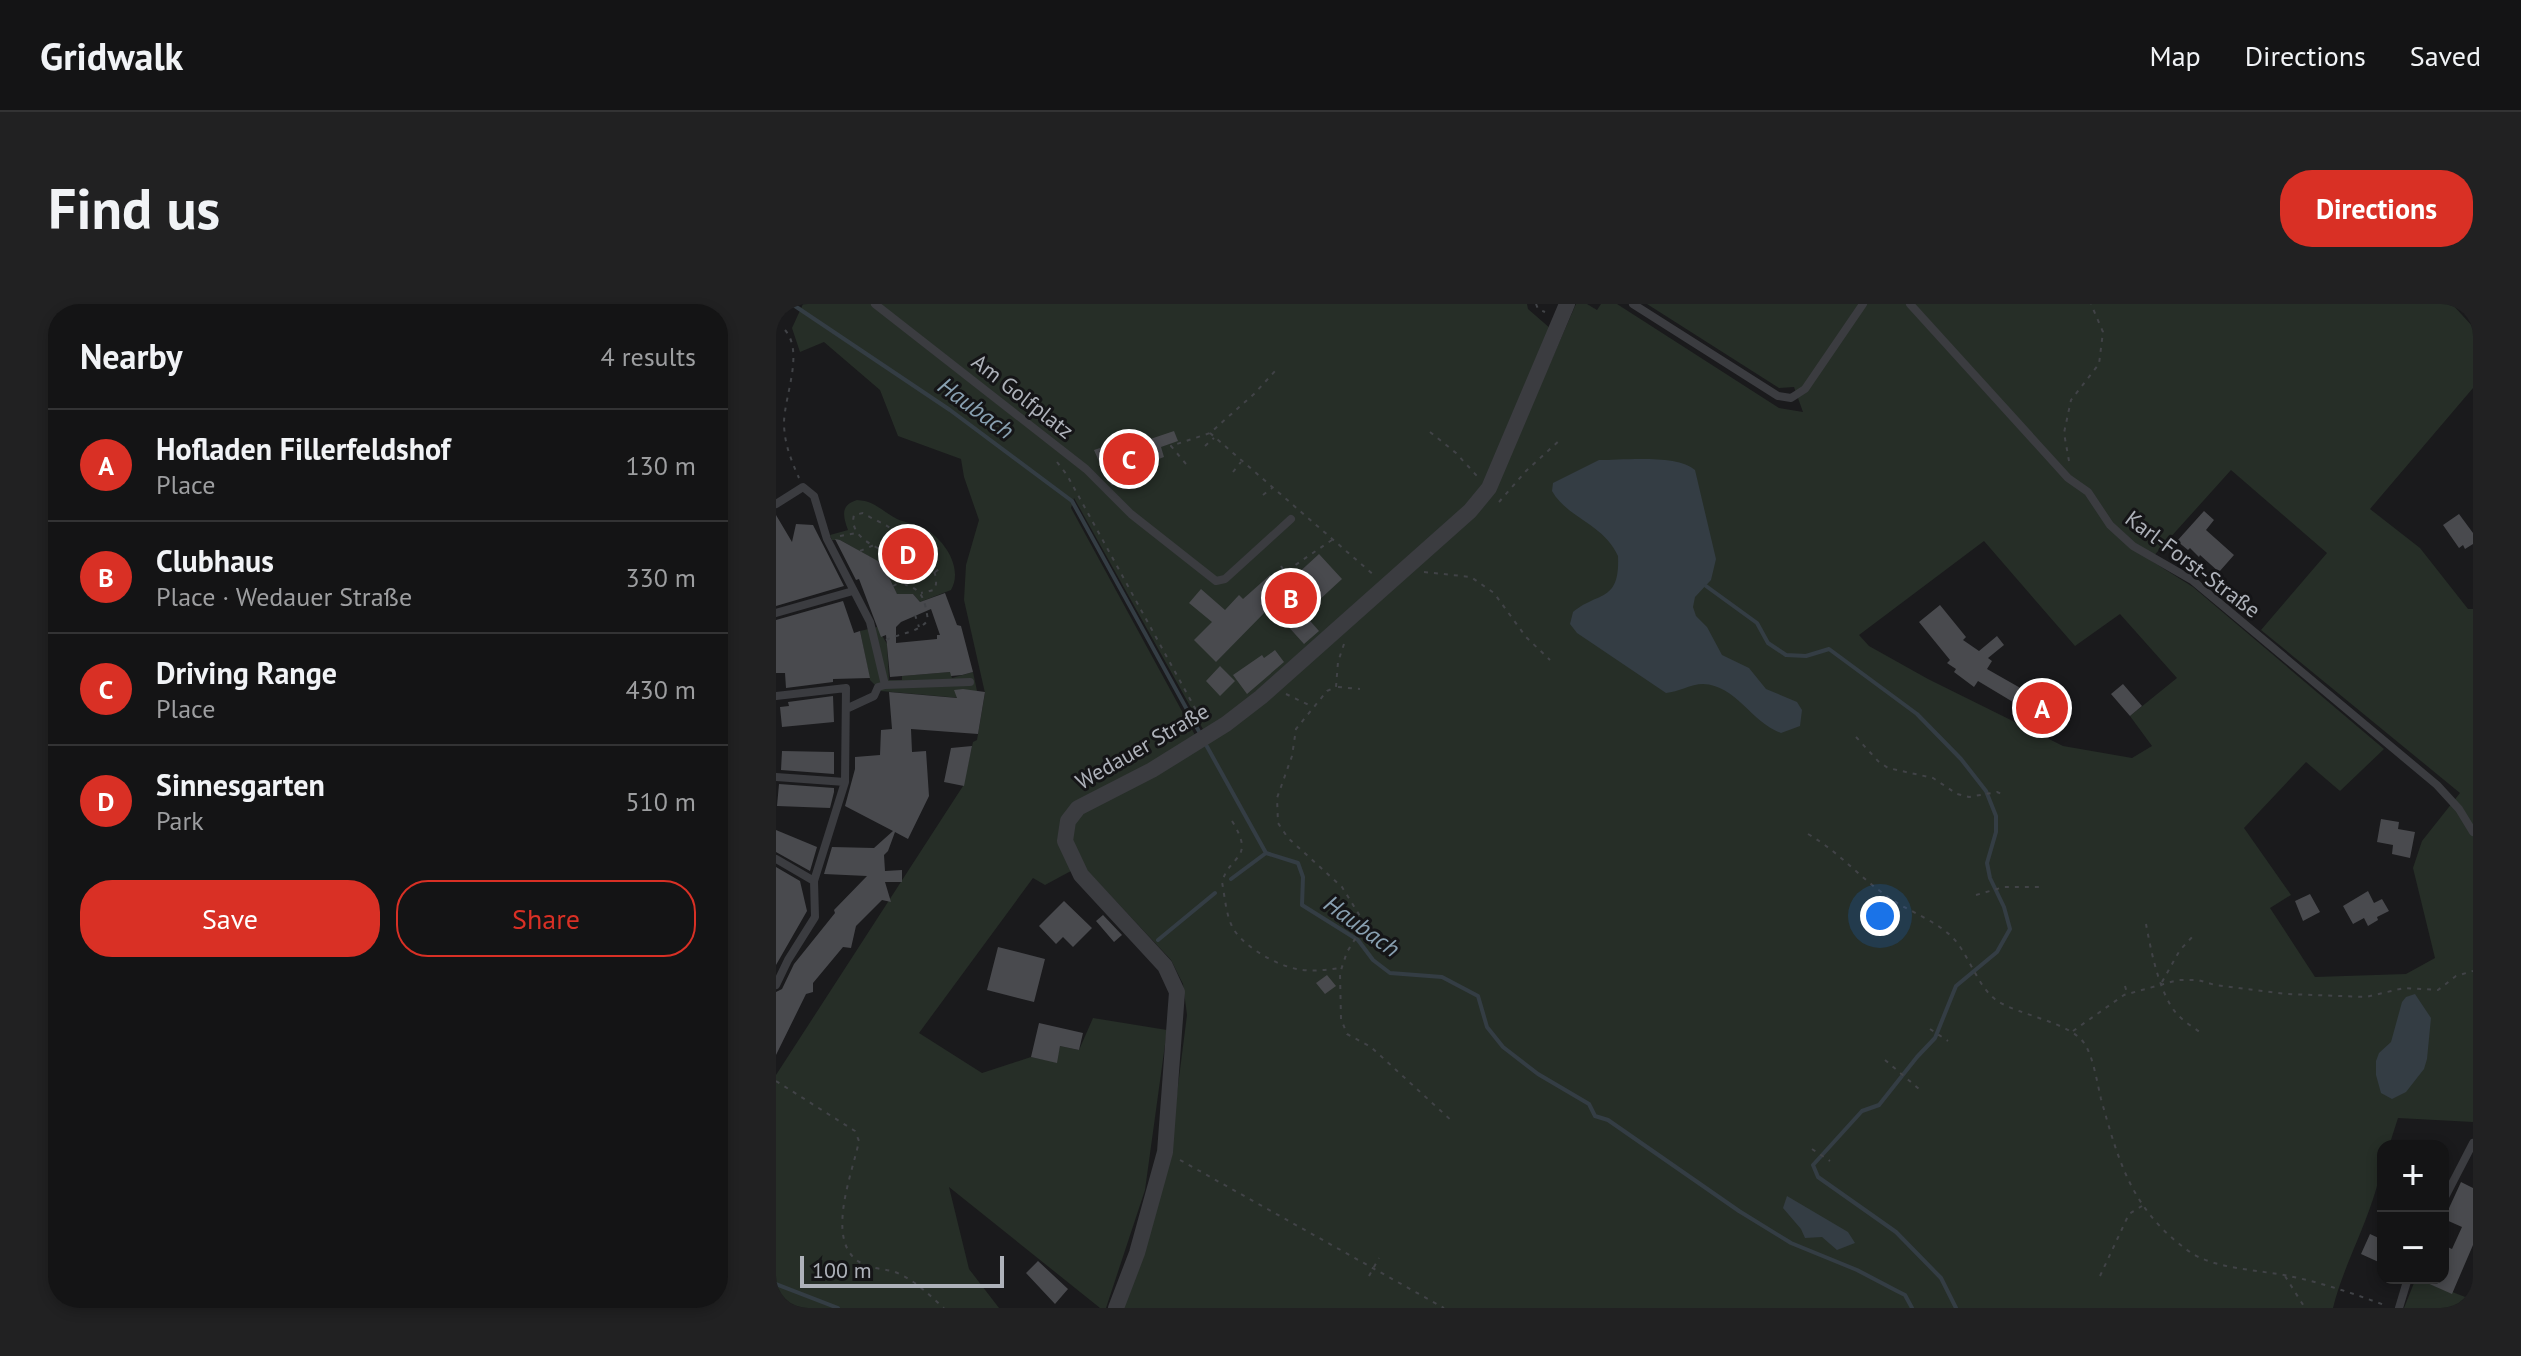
<!DOCTYPE html>
<meta charset="utf-8">
<style>
:root{--surface:#141415;--page:#212122;--text:#f1f3f6;--muted:#9d9ea0;--line:#333334;--accent:#d93025}
body{margin:0;font-family:"PT Sans",sans-serif;background:var(--page);color:var(--text)}
.controls{position:absolute;right:24px;bottom:24px;display:grid;overflow:hidden;border-radius:16px;box-shadow:0 4px 12px #0003}
.controls button{width:72px;height:72px;display:grid;place-items:center;padding:0;border:0;border-bottom:2px solid var(--line);background:var(--surface);color:var(--text);font:40px sans-serif}
.scale{position:absolute;left:24px;bottom:20px;width:204px;box-sizing:border-box;padding-left:8px;border:4px solid #aeb2ba;border-top:0;font-size:22px;line-height:28px;white-space:nowrap;color:#aeb2ba;-webkit-text-stroke:6px #151517;paint-order:stroke}
.you{position:absolute;left:1104px;top:612px;width:28px;height:28px;margin:-20px;border:6px solid #fff;border-radius:50%;background:#1a73e8;box-shadow:0 0 0 12px #1a73e833}
.badge{display:grid;place-items:center;width:52px;height:52px;border-radius:50%;background:var(--accent);color:#fff;font-size:26px;font-weight:700}
.pin{position:absolute;translate:-50% -50%;border:4px solid #fff;box-shadow:0 2px 8px #0006}
.list{margin:0;padding:0;list-style:none}
h2{display:flex;justify-content:space-between;align-items:center;height:104px;margin:0;padding:0 32px;font-size:34px}
h2 small{font-size:26px;font-weight:400;color:var(--muted)}
.list li{display:grid;grid-template-columns:52px 1fr auto;gap:24px;align-items:center;box-sizing:border-box;height:112px;padding:0 32px;border-top:2px solid var(--line)}
.list b{display:block;font-size:30px;white-space:nowrap}
.list p{margin:0;font-size:26px;white-space:nowrap;color:var(--muted)}
.list em{font-size:26px;font-style:normal;color:var(--muted)}
.actions{display:flex;gap:16px;padding:24px 32px}
.actions a{flex:1;padding:18px 0;border:2px solid var(--accent);border-radius:32px;text-align:center;font-size:28px;color:var(--accent)}
.actions .main{background:var(--accent);color:#fff}
.map{position:relative;flex:none;width:1697px;height:1004px;overflow:hidden;border-radius:32px}
header{display:flex;align-items:center;gap:48px;box-sizing:border-box;height:112px;padding:0 40px;background:var(--surface);border-bottom:2px solid var(--line)}
header strong{font-size:38px}
nav{display:flex;gap:44px;margin-inline-start:auto;font-size:28px}
.intro{display:flex;align-items:center;justify-content:space-between;box-sizing:border-box;height:192px;padding:0 48px}
h1{margin:0;font-size:56px}
.button{padding:20px 36px;border-radius:32px;background:var(--accent);color:#fff;font-size:28px;font-weight:700}
main{display:flex;gap:48px;padding:0 48px}
aside{flex:1;background:var(--surface);border-radius:32px;box-shadow:0 4px 12px #0003}
.map>svg:first-child{display:block}
.green{fill:#262e27;fill-rule:evenodd}
.water{fill:#343d44}
.lines{fill:none;stroke-linecap:round;stroke-linejoin:round}
.stream{stroke:#343d44;stroke-width:4}
.building{fill:#494a4e;fill-rule:evenodd}
.path{stroke:#414347;stroke-width:2;stroke-dasharray:4 6;stroke-linecap:butt}
.lane{stroke:#3b3c40;stroke-width:8}
.street{stroke:#3b3c40;stroke-width:16}
.labels{text-anchor:middle;dominant-baseline:central;stroke-width:6;stroke-linejoin:round;paint-order:stroke}
.street-label{font-size:22px;fill:#aeb2ba;stroke:#151517}
.water-label{font-size:24px;font-style:italic;fill:#88a0b1;stroke:#151517}
</style>
<header>
<strong>Gridwalk</strong>
<nav><a>Map</a><a>Directions</a><a>Saved</a></nav>
</header>
<div class="intro"><h1>Find us</h1><a class="button">Directions</a></div>
<main>
<aside>
<h2>Nearby<small>4 results</small></h2>
<ul class="list">
<li><span class="badge">A</span><div><b>Hofladen Fillerfeldshof</b><p>Place</p></div><em>130 m</em></li>
<li><span class="badge">B</span><div><b>Clubhaus</b><p>Place · Wedauer Straße</p></div><em>330 m</em></li>
<li><span class="badge">C</span><div><b>Driving Range</b><p>Place</p></div><em>430 m</em></li>
<li><span class="badge">D</span><div><b>Sinnesgarten</b><p>Park</p></div><em>510 m</em></li>
</ul>
<div class="actions"><a class="main">Save</a><a>Share</a></div>
</aside>
<div class="map">
<svg width="1697" height="1004" viewBox="0 0 1697 1004">
<rect width="100%" height="100%" fill="#1a1a1c"/>
<path class="green" d="M27,0H751L752,5L775,25L718,187L800,0H811L821,6L825,0H841L1003,104L1027,108L1018,83L1003,84L871,0H1676L1697,23V84L1594,205L1644,244L1692,305H1697V818L1622,814L1613,842H1607C1607,895 1569,953 1557,1004H348L394,844L411,711L407,680L395,656L306,561L269,581L257,574L143,729L206,769L255,753L280,758L284,742L303,746L317,714L391,726L369,886L330,1004H324L173,883L193,965L223,1004H0V771L187,482L197,438L201,436L209,389L188,296L190,261L203,216L188,173L185,155L122,132L104,86L48,38L24,48L16,24ZM1455,166L1551,249L1485,326L1684,489L1646,537L1637,564L1659,654L1630,670L1539,673L1494,604L1515,591L1468,524L1530,458L1564,487L1608,445L1417,283L1374,256ZM298,194L433,436L425,442L295,204ZM1208,237L1299,342L1344,310L1401,374L1354,412L1376,442L1356,454L1287,442L1152,375L1093,342L1083,331Z
M81,196C99,197 106,207 121,215C130,219 142,220 151,226C170,238 187,265 175,286L144,298L137,290L122,293L112,271L119,267L64,236H56L54,231L72,226C67,212 64,201 81,196Z
M101,323L111,340L113,376H126V372L174,368L176,374L197,368L201,387L184,394L105,387L94,376L84,327Z
M1640,974L1697,996V1004H1628Z"/>
<path class="water" d="M823,156C846,156 902,150 919,166L940,255L935,276L919,293L917,303L920,312L931,323L946,351L973,364L990,385L1021,398L1026,406L1024,422L1005,429C976,419 960,381 927,380C915,380 902,388 890,389L801,329L794,320L797,308C822,287 844,299 842,252C828,220 791,214 776,187L777,179Z
M1639,690L1655,714L1651,755L1648,765L1630,788L1616,795L1605,789L1600,771V757L1603,749L1615,738L1626,698L1630,693Z
M1011,892L1072,928L1079,939L1061,946L1046,933L1029,934L1025,925L1007,904Z"/>
<g class="lines">
<path class="stream" d="M16,0L174,106L296,197L425,431
M930,282L981,319L992,339L1010,351L1030,352L1053,345L1141,410L1185,455L1210,487L1220,512V528L1211,559L1214,574L1228,603L1234,625L1221,648L1180,682L1159,734L1141,753L1103,801L1086,807L1037,861L1042,873L1120,928L1165,974L1180,1004
M429,439L490,549L522,559L527,573L526,601L582,636L597,656L614,669L666,673L702,692L711,723L727,743L762,770L813,800L819,812L832,816L963,907L1015,939L1081,966L1121,987L1129,991L1136,1004
M455,575L490,549
M382,636L439,589
M0,980L62,1004"/>
</g>
<path class="building" d="M398,127L402,137L385,143L388,153L380,156L382,161L366,166L367,171L336,181L331,176L318,146L333,141L336,148Z
M1428,207L1438,216L1430,226L1458,251L1443,268L1424,251L1423,253L1414,244L1412,246L1401,237Z
M1683,210L1697,229V240L1689,245L1687,241L1683,244L1667,221Z
M0,211L16,238L20,220L37,221L68,282L0,302Z
M59,235L64,236L120,267L112,271L121,290H137L144,298L169,289L181,321L185,322L197,368L186,371L175,372L174,368L114,373L110,331L105,333L83,275L80,276ZM155,305L164,331H161V335L120,339V323L125,318Z
M543,250L566,275L528,310L543,327L528,340L500,309L497,311L492,305L440,358L418,336L436,318L413,299L425,285L449,306L463,291L467,295L494,271L506,284Z
M67,297L78,329L84,327L94,374L57,375V378L10,384L9,369H0V316Z
M1164,301L1190,333L1187,336L1203,347L1221,332L1228,341L1212,354L1216,357L1211,365L1276,402L1268,414L1249,400L1247,404L1202,377L1198,383L1178,368L1180,365L1171,359L1174,356L1143,318Z
M499,346L508,358L471,390L457,371L486,351L488,354Z
M444,362L459,377L444,392L430,377Z
M1347,380L1366,402L1354,412L1335,390Z
M187,385L209,388L202,430L135,425L136,448L150,447L153,492L132,535L119,528L112,547L108,551L109,567L126,566V578H109L115,598L106,596L80,622L75,644L67,643L37,679V688L30,690L0,751V688L6,685L18,660L59,609L58,606L91,572L48,570L56,543L98,544L117,527L69,502L79,465V453L104,451L105,426L116,425L113,388L181,394L178,386Z
M57,392L58,418L6,423L4,403L13,402L12,398Z
M196,442L188,482L168,478L175,444Z
M6,447L58,448V470L5,466Z
M3,480L58,484V488L54,504L1,502Z
M1605,515L1623,518L1622,525L1639,528L1634,554L1616,550L1617,541L1601,538Z
M0,526L41,543L34,567L0,548Z
M0,563L24,577L31,607L0,661Z
M1592,587L1598,599L1606,595L1613,607L1601,613L1602,616L1592,622L1588,614L1577,620L1567,602Z
M1534,590L1544,608L1527,617L1519,597Z
M288,597L316,624L297,643L287,633L280,640L263,622Z
M327,611L346,631L338,638L320,617Z
M222,643L269,655L258,698L211,686Z
M551,671L560,682L549,690L540,679Z
M263,719L307,729L303,746L284,742L281,759L255,753Z
M1685,878L1697,884V941L1676,990L1640,974H1667V941L1676,945L1686,923L1668,915Z
M1594,930L1607,936V960L1585,950Z
M262,957L292,985L279,1000L250,969Z"/>
<g class="lines">
<path class="path" d="M760,0L762,5L769,8
M9,26C28,48 9,90 8,118C8,139 15,156 23,174
M654,128L680,149L701,172
M434,129L599,272
M429,142L438,134
M1293,157L1288,129L1295,96L1323,60L1327,28L1315,0
M281,158L291,171L426,417
M410,160L395,142L434,129L478,90L501,65
M457,168L465,158
M487,191L496,184
M723,198L750,167L784,136
M64,232L81,229
M84,247L98,241
M121,251C103,246 72,233 78,211L87,209C107,222 119,219 127,246
M505,262L509,268L556,236
M159,268L166,263
M648,268L695,273L718,289L750,333L774,356
M117,282L126,277
M139,311L143,323
M110,336C124,329 142,329 152,316C149,299 148,286 130,281L124,272L122,253L131,245C146,250 167,268 158,286L145,289
M568,340L562,358L560,383L551,387L520,425L516,452L501,494L502,519L512,534L566,583L587,617L584,627L571,648L564,669L565,715L571,730L595,743L677,818
M562,383L584,385
M510,390L537,403
M1080,433L1102,457L1112,464L1157,474L1181,490L1193,493L1221,488L1228,491
M456,517C480,556 454,550 446,578C449,593 450,613 458,626C470,644 500,661 521,665C535,668 550,666 565,664
M1032,530C1063,548 1080,570 1108,590C1128,606 1156,614 1175,632C1193,649 1200,681 1220,696C1243,712 1297,718 1310,742C1318,757 1321,778 1325,795C1343,859 1356,907 1414,948C1438,965 1484,966 1513,972C1547,979 1579,990 1611,1002
M1200,591L1228,583H1265
M1370,620C1375,647 1383,688 1400,709C1407,717 1417,723 1425,729
M1386,678L1404,646L1419,630
M1349,682L1351,689
M1154,725L1172,737
M1297,727L1348,691L1402,676H1422L1439,681L1510,690L1590,693L1628,684L1662,686L1680,672L1697,667
M1109,756L1143,785
M0,777L79,827L83,837C76,871 46,943 89,961C98,965 109,965 119,968C139,976 152,990 168,1004
M1036,845L1054,857
M404,856L668,1004
M593,972L603,954
M1324,972L1353,910L1366,902
M1509,972L1529,1004"/>
<path class="lane" d="M99,0L310,165L355,210L440,277L449,275L515,215
M857,0L1002,92L1015,94L1029,85L1087,0
M1134,0L1292,174L1312,188L1334,221L1357,242L1416,276L1661,481L1683,505L1697,528
M0,200L27,183L38,192L51,235L94,318L109,381
M0,309L77,287
M0,392L70,384L69,478L38,577
M70,405L98,392L102,383L109,381L194,378
M0,473L69,478
M0,555L38,577L39,613L12,656L0,681
M1667,897L1697,839
M1623,1004L1632,974"/>
<path class="street" d="M340,1004L361,949L389,848L401,688L389,662L305,571L289,537L292,517L302,504L376,466L450,420L485,393L694,207L713,184L791,0"/>
</g>
<g class="labels">
<g class="street-label">
<text transform="translate(247 92) rotate(38)">Am Golfplatz</text>
<text transform="translate(1417 260) rotate(37)">Karl-Forst-Straße</text>
<text transform="translate(366 442) rotate(-30)">Wedauer Straße</text>
</g>
<g class="water-label">
<text transform="translate(200 104) rotate(36)">Haubach</text>
<text transform="translate(586 622) rotate(36)">Haubach</text>
</g>
</g>
</svg>
<div class="controls">
<button>+</button>
<button>−</button>
</div>
<div class="scale">100 m</div>
<div class="you"></div>
<div class="pin badge" style="left:1266px;top:404px">A</div>
<div class="pin badge" style="left:515px;top:294px">B</div>
<div class="pin badge" style="left:353px;top:155px">C</div>
<div class="pin badge" style="left:132px;top:250px">D</div>
</div>
</main>
